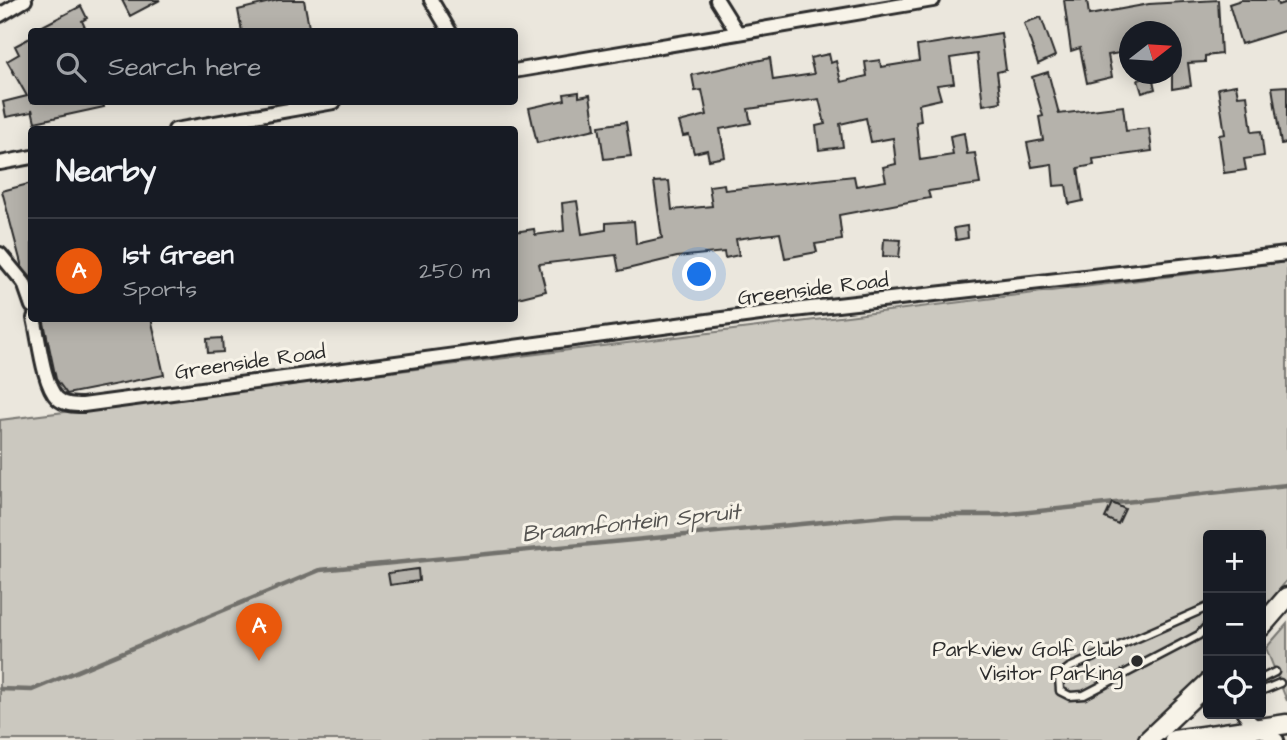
<!DOCTYPE html>
<meta charset="utf-8">
<style>
:root{--surface:#171b24;--page:#242831;--text:#f1f3f6;--muted:#9ea1a6;--line:#363941;--accent:#ea580c}
body{margin:0;font-family:"Architects Daughter",sans-serif;background:var(--page);color:var(--text)}
.controls{position:absolute;right:21px;bottom:21px;display:grid;overflow:hidden;border-radius:7px;box-shadow:0 4px 18px #0003}
.controls button{width:63px;height:63px;display:grid;place-items:center;padding:0;border:0;border-bottom:2px solid var(--line);background:var(--surface);color:var(--text);font:35px sans-serif}
.compass{position:absolute;left:1119px;top:21px;width:63px;height:63px;border-radius:50%;background:var(--surface);box-shadow:0 4px 18px #0003;rotate:73deg}
.you{position:absolute;left:700px;top:275px;width:24px;height:24px;margin:-18px;border:5px solid #fff;border-radius:50%;background:#1a73e8;box-shadow:0 0 0 10px #1a73e833}
.badge{display:grid;place-items:center;width:46px;height:46px;border-radius:50%;background:var(--accent);color:#fff;font-size:23px;font-weight:700}
.pin{position:absolute;translate:-50% -58px;filter:drop-shadow(0 2px 4px #0008)}
.pin::after{content:'';position:absolute;top:37px;width:24px;height:21px;background:inherit;clip-path:polygon(0 0,100% 0,50% 100%)}
.list{margin:0;padding:0;list-style:none}
h2{display:flex;justify-content:space-between;align-items:center;height:91px;margin:0;padding:0 28px;font-size:30px}
h2 small{font-size:23px;font-weight:400;color:var(--muted)}
.list li{display:grid;grid-template-columns:46px 1fr auto;gap:21px;align-items:center;box-sizing:border-box;height:105px;padding:0 28px;border-top:2px solid var(--line)}
.list b{display:block;font-size:26px;white-space:nowrap}
.list p{margin:0;font-size:23px;white-space:nowrap;color:var(--muted)}
.list em{font-size:23px;font-style:normal;color:var(--muted)}
.icon{flex:none;width:38px;height:38px;fill:none;stroke:currentColor;stroke-width:2;stroke-linecap:round;stroke-linejoin:round}
.map{position:relative;flex:none;width:1287px;height:740px;overflow:hidden}
.search{position:absolute;background:var(--surface);box-shadow:0 4px 18px #0003;left:28px;top:28px;width:490px;height:77px;display:flex;align-items:center;gap:18px;box-sizing:border-box;padding:0 24px;border-radius:7px;color:var(--muted);font-size:26px}
.panel{position:absolute;background:var(--surface);box-shadow:0 4px 18px #0003;left:28px;top:126px;width:490px;height:196px;border-radius:7px}
.map>svg:first-child{display:block}
.green{fill:#cbc8bf;stroke:#7b7a75;stroke-width:2}
.lines{fill:none;stroke-linecap:round;stroke-linejoin:round}
.stream{stroke:#72716c;stroke-width:4.5}
.building{fill:#b5b2ab;stroke:#2b2b2b;stroke-width:2}
.lane-casing{stroke:#2b2b2b;stroke-width:11}
.street-casing{stroke:#2b2b2b;stroke-width:18}
.secondary-casing{stroke:#2b2b2b;stroke-width:23}
.lane{stroke:#f7f3e8;stroke-width:6}
.street{stroke:#f7f3e8;stroke-width:12}
.secondary{stroke:#f7f3e8;stroke-width:18}
.poi-dot{fill:#2b2b2b;stroke:#f7f3e8;stroke-width:2.5}
.labels{text-anchor:middle;dominant-baseline:central;stroke-width:6;stroke-linejoin:round;paint-order:stroke}
.street-label{font-size:21px;fill:#2b2b2b;stroke:#f7f3e8}
.poi-label{font-size:21px;fill:#2b2b2b;stroke:#f7f3e8;text-anchor:end}
.water-label{font-size:23px;font-style:italic;fill:#555451;stroke:#f7f3e8}
</style>
<div class="map">
<svg width="1287" height="740" viewBox="0 0 1287 740">
<rect width="100%" height="100%" fill="#ebe7dd"/>
<filter id="ink" filterUnits="userSpaceOnUse"><feTurbulence type="fractalNoise" baseFrequency=".0143" numOctaves="2"/><feDisplacementMap in="SourceGraphic" scale="14" xChannelSelector="R" yChannelSelector="G"/><feConvolveMatrix kernelMatrix="1 2 1 2 8 2 1 2 1" color-interpolation-filters="sRGB"/></filter>
<g filter="url(#ink)">
<path class="green" d="M1287,262V580L1261,613V535H1208V675L1148,740H0V420Z
M1287,624V701L1266,648Z"/>
<g class="lines">
<path class="stream" d="M0,689L32,690L320,570L896,515H1001L1287,485"/>
</g>
<path class="building" d="M122,0H160L130,16Z
M278,0H304L310,32H242L238,10Z
M1064,0H1087L1089,15L1149,4L1218,0L1221,54L1205,56V62L1188,63L1191,86L1172,89V32H1130V51L1108,55L1112,77L1087,83L1080,48L1071,51Z
M1241,0H1276L1278,5L1287,2V30L1241,44L1229,4Z
M81,6L87,18L82,21L87,32H31Z
M1041,17L1055,56L1038,64L1024,23Z
M1001,33L1006,70L997,72L1001,102L983,105L977,54L950,58L954,83L937,85L941,99L919,104L921,121L916,122L920,160L953,155L950,136L964,133L967,154L975,153L980,184L928,191L930,198L839,215L842,240L815,244L817,252L785,258L780,233L736,239L739,255L725,258L724,252L677,257L619,271L616,255L539,264L546,291L514,299V232L534,229L535,235L564,231L562,203L577,201L582,234L606,230V223L634,221L636,244L662,238L654,182L669,181L672,210L712,206L709,186L724,184L725,190L854,176L856,186L886,181L883,167L896,164L893,138L871,142L866,118L840,124L843,147L819,150L816,126L825,124L819,99L748,109L751,123L720,129L725,157L709,160L707,150L694,153L689,135L683,136L679,122L707,115L702,90L695,91L692,75L770,58L773,80L814,74L810,58L829,54L831,63L836,61L841,82L867,76L865,62L880,60L881,67L919,61L917,46Z
M32,37V102H103L104,107L35,122L32,109V112L6,117L3,102L27,96L7,61L19,54L15,46Z
M1048,72L1059,114L1123,106L1126,131L1149,128L1152,151L1093,159L1094,165L1078,168L1083,201L1069,204L1066,185L1054,186L1052,164L1032,167L1027,143L1043,140L1039,117L1043,116L1032,77Z
M1152,76L1155,89L1142,93L1138,80Z
M1236,85L1238,96L1247,95L1252,132L1261,131L1264,156L1244,159L1246,170L1224,173L1219,135L1225,134L1218,88Z
M1287,86V143L1281,144L1272,87Z
M579,92V97L590,95L595,129L537,143L529,108L565,100L564,94Z
M626,122L631,156L604,159L599,126Z
M32,183V279L22,267L2,191Z
M967,226L968,238L956,240L954,228Z
M884,239L901,240L899,257L883,256Z
M43,318H151L164,375L67,394L56,379Z
M222,338L223,352L208,353L207,339Z
M1112,503L1125,509L1118,524L1105,518Z
M418,569L419,581L390,585L388,573Z"/>
<g class="lines">
<defs>
<path id="lane" d="M1208,607L1069,668L1059,676L1060,691L1070,696L1084,695L1199,635L1208,625
M1261,679L1275,672
M1261,691L1280,683"/>
<path id="street" d="M431,0L450,32
M717,0L737,32
M0,15L25,0
M514,71L933,0
M175,130L334,102
M0,163L32,157
M0,254L24,283L32,306
M34,318C39,338 43,384 57,398C64,405 74,405 83,405L767,313L1287,254
M1245,714L1250,722L1277,740"/>
<path id="secondary" d="M1261,627L1287,597
M1148,740L1208,683
M1174,740L1287,724"/>
</defs>
<use href="#lane" class="lane-casing"/>
<use href="#street" class="street-casing"/>
<use href="#secondary" class="secondary-casing"/>
<use href="#lane" class="lane"/>
<use href="#street" class="street"/>
<use href="#secondary" class="secondary"/>
</g>
</g>
<circle class="poi-dot" cx="1137" cy="661" r="7"/>
<g class="labels">
<g class="street-label">
<text transform="translate(813 289) rotate(-7)">Greenside Road</text>
<text transform="translate(250 362) rotate(-8)">Greenside Road</text>
</g>
<g class="poi-label">
<text x="1123" y="649">Parkview Golf Club<tspan x="1123" dy="24">Visitor Parking</tspan></text>
</g>
<g class="water-label">
<text transform="translate(631 523) rotate(-6)">Braamfontein Spruit</text>
</g>
</g>
</svg>
<div class="controls">
<button>+</button>
<button>−</button>
<button><svg class="icon" aria-label="locate" viewBox="0 0 24 24"><circle cx="12" cy="12" r="6"/><path d="M12 2v4M12 18v4M2 12h4M18 12h4"/></svg></button>
</div>
<svg class="compass" viewBox="-18 -18 36 36"><path d="M0-13l5 13h-10z" fill="#e53935"/><path d="M0 13l5-13h-10z" fill="#9ea1a6"/></svg>
<div class="you"></div>
<div class="pin badge" style="left:259px;top:661px">A</div>
<div class="search"><svg class="icon" aria-label="search" viewBox="0 0 24 24"><circle cx="10" cy="10" r="6"/><path d="M15 15l6 6"/></svg>Search here</div>
<section class="panel">
<h2>Nearby<small></small></h2>
<ul class="list">
<li><span class="badge">A</span><div><b>1st Green</b><p>Sports</p></div><em>250 m</em></li>
</ul>
</section>
</div>
